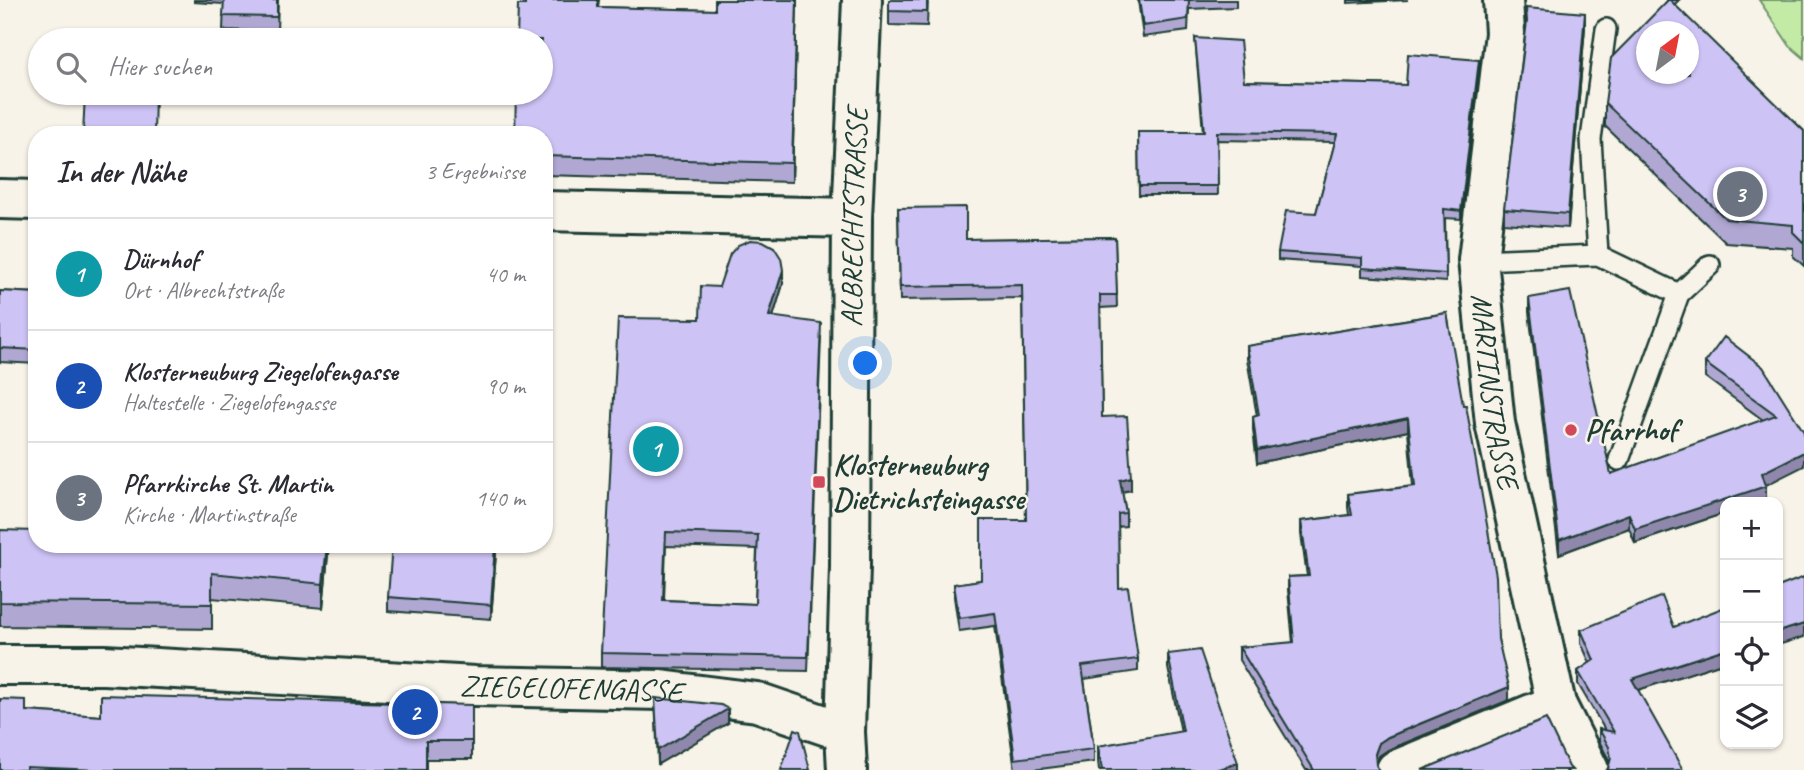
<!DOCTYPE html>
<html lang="de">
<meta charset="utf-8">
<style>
:root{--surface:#fff;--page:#f2f2f3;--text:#2b2b33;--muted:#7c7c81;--line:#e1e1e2;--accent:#d1495b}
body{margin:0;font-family:Caveat,sans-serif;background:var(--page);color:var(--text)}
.controls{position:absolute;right:21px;bottom:21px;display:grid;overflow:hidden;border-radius:14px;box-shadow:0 2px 5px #0004}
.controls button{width:63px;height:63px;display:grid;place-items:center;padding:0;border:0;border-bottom:2px solid var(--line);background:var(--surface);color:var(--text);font:35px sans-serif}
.compass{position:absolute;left:1636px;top:21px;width:63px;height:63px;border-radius:50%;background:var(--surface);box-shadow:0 2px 5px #0004;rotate:32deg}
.you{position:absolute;left:866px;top:364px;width:24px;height:24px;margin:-18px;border:5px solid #fff;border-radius:50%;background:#1a73e8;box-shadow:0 0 0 10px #1a73e833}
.badge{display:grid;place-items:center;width:46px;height:46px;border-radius:50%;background:var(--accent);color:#fff;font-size:23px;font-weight:700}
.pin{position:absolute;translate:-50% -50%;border:4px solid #fff;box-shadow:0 2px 7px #0006}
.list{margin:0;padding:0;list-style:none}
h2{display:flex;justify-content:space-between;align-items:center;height:91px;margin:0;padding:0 28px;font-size:30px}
h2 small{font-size:23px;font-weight:400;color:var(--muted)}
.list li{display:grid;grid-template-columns:46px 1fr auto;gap:21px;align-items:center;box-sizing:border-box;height:112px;padding:0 28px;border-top:2px solid var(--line)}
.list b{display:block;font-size:26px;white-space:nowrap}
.list p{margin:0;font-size:23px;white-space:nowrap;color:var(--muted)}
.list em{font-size:23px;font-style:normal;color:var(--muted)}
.icon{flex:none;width:38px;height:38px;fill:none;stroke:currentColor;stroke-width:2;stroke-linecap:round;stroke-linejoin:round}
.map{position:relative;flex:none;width:1804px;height:770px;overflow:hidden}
.search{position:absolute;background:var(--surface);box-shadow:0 2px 5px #0004;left:28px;top:28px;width:525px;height:77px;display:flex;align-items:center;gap:18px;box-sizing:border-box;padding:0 24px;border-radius:38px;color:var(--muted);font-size:26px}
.panel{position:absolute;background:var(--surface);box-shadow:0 2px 5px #0004;left:28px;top:126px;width:525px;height:427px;border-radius:28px}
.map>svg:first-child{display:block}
.green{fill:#c3eba6;stroke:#71946d;stroke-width:2}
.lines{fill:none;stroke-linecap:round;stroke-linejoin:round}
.service-casing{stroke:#1f3d34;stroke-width:24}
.minor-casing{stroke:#1f3d34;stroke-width:44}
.primary-casing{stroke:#1f3d34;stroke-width:44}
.service{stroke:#f7f3e8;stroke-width:19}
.minor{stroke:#f7f3e8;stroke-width:38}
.primary{stroke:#f7f3e8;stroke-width:38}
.wall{fill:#b0a8d3;stroke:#1f3d34;stroke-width:2;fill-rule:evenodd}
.shaded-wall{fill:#9088ac;stroke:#1f3d34;stroke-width:2}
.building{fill:#cdc3f5;stroke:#1f3d34;stroke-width:2;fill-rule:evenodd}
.poi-dot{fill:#d1495b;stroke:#f7f3e8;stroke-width:2.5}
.labels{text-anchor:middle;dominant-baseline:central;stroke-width:5;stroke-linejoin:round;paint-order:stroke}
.street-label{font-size:30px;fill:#1f3d34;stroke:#f7f3e8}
.poi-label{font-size:30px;font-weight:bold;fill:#1f3d34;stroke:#f7f3e8;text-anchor:start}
</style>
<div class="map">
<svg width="1804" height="770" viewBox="0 0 1804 770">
<rect width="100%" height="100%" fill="#f7f3e8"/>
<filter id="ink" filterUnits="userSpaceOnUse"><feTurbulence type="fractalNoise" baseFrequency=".0143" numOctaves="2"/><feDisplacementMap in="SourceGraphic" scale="14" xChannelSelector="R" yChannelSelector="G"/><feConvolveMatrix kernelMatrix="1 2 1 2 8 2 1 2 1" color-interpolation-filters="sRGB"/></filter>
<g filter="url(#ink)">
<path class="green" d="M1759,0H1804V58L1790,46Z"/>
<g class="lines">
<defs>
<path id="service" d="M1598,255L1591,139L1606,29
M1478,260L1598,255L1679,294
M1619,460L1679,294L1710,265"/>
<g id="minor">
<path id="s1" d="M1503,0L1505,33L1478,260L1495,423L1556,704L1589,770"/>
<path d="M0,199L37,200"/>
<path d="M544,211L852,218"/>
<path id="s2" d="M0,665H104L475,686L661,690L757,702L845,732"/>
<path d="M1396,770L1556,704"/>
</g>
<g id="primary">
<path id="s3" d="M847,770L845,732L850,566L852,218L862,0"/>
</g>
</defs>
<use href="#service" class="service-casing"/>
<use href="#minor" class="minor-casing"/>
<use href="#primary" class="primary-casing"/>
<use href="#service" class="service"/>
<use href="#minor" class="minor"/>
<use href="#primary" class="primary"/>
</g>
<path class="wall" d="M194,0H278L277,32L223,30L224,4L194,2Z
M525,0H599L598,7L715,10V0H797L792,182L544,175V135L525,5Z
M889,0H928L927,26L889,25Z
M1138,0H1236V7L1189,9L1188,31L1143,37Z
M1348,0H1408L1348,3Z
M1667,0H1679L1674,5L1804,131V266L1793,256V248L1726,243L1605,126V103Z
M1585,27L1568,228L1504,223V209Z
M1195,38L1244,81L1406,85L1479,68L1461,219L1445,218L1446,282L1362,276V266L1278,260V252L1316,213L1335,142L1217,140L1218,195H1139L1138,132H1203Z
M898,208L966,239L1115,237L1117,307L1100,308L1102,417L1131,490L1122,492L1126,513V526L1118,527L1119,588L1138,659V671L1084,679L1094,749V762L1032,770H1015L995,626L959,631L954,597V584L981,580L1026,520L1022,298L900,300Z
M783,284L773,317L821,337L808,671L601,667V653L700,319L719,287ZM666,546L757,549L755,604L664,600Z
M0,291L37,293V364L0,362Z
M1529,298L1611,474L1763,420L1705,377V363L1804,432L1766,485V500L1725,502V513L1635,543L1629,528L1559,554L1529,312Z
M1447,313L1498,639L1509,700L1388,750L1379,756L1376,764L1379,770H1306L1239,660V647L1293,643L1288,590V577L1307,576L1301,534V521L1349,515L1348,507V494L1413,486L1408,431L1257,463L1253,430V417L1257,416L1247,359V346Z
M0,530L37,544H329L323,608L212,598V629L0,626Z
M496,553L491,619L388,611V597Z
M1674,627L1725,662L1638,690L1608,769L1609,763V760L1599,741V729L1605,730L1578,684V671L1590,663L1581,643V630Z
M1168,654L1238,770H1099L1098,761V746L1181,732L1168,668Z
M655,698L728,723L658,764Z
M472,705V759H426V770H0L26,711L101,716Z"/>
<path class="shaded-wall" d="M797,0L792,182V163Z
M1585,13V27L1568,228V214Z
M1479,60V68L1461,219V211Z
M783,270V284L769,330V316Z
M1408,418V431L1257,463V450Z
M1804,452V466L1764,486H1766V500L1758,502H1725V513L1635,543V529L1762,473Z
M1131,477V490L1120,492V480Z
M1629,514V528L1559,554V540Z
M327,544H329L323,608V584Z
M496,544V553L491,619V605Z
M1804,624V637L1778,645V632Z
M1725,649V662L1632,692V679Z
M1509,687V700L1388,750L1379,756L1375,766V754L1379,743L1388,737Z
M728,709V723L658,764V750Z
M1238,763V770H1215Z"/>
<path class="building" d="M224,0H277V17L223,16Z
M525,0H598V7L715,10V0H797L792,163L544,156V135H515L516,93H541V40H517L518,5H525Z
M889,0H927V12L889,11Z
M1139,0H1189L1188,19L1143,26Z
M1668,0H1670L1804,131V243L1793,232V225L1726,219L1605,103L1611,58ZM1647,32H1689V74H1647Z
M1526,8L1585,13L1568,214L1504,209L1527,21Z
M1195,38L1240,41L1244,81L1406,85L1408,54L1479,60L1461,211L1444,209L1446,274L1362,268V258L1278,252L1286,211L1316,213L1337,134L1217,132L1218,186H1139L1138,132H1204Z
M85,93H155L154,135H83Z
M966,207V239L1115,237L1117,295H1100L1102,417L1127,416L1131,477L1120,480L1126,513L1118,514L1119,588L1128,587L1138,659L1082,666L1094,749L1015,759L995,613L959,618L954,584L981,580V520H1026L1022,285L900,287L898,208Z
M750,240L763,241L774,247L781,258L783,270L769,316L821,323L808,657L601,653L618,318L700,319L701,286L719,287L730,254L738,245ZM666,532L758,535L755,604L663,600Z
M0,291L37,293V350L0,348Z
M1570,291L1611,474L1776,415L1705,363L1724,337L1763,367L1804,432V452L1762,473L1766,486L1635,529L1629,514L1559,540L1529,298Z
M1447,313L1463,405H1466L1496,576L1498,639L1509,687L1388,737L1379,743L1375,754L1376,765L1379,770H1314L1239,647L1294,642L1288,577L1309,576L1301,521L1352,515L1348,494L1415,486L1408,418L1257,450L1253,417L1259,415L1247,346Z
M0,530L37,531V544H327L323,584L212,573V604L0,602Z
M392,544H495L491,605L388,597Z
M1804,577V624L1778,632V587Z
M1662,596L1674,627L1725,607V649L1632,679L1683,770H1606L1608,769L1611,758L1609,747L1599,729L1614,732L1578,671L1594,660L1581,630Z
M1200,650L1238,763L1215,770H1102L1098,746L1183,731L1168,654Z
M101,695L472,705V741H426V770H99L26,767V770H0V699L26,700V711L101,716Z
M655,698L721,705L728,709L658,750Z
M1546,719L1569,767L1572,770H1422Z
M795,729L800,731L810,770H781Z"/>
</g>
<g class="poi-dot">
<circle cx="1571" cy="430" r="7"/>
<rect x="812" y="475" width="14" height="14" rx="3.5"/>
</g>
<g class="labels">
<g class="street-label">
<text stroke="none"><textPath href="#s3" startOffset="553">ALBRECHTSTRASSE</textPath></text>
<text stroke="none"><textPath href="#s1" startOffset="394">MARTINSTRASSE</textPath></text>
<text stroke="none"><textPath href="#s2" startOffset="572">ZIEGELOFENGASSE</textPath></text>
</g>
<g class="poi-label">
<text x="1585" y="430">Pfarrhof</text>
<text x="833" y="465">Klosterneuburg<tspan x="833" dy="34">Dietrichsteingasse</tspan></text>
</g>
</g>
</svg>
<div class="controls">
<button>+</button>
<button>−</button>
<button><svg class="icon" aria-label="locate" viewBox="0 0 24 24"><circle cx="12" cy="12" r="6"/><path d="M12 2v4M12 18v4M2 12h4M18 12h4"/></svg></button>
<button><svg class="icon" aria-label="layers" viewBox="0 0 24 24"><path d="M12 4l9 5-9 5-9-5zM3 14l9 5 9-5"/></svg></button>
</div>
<svg class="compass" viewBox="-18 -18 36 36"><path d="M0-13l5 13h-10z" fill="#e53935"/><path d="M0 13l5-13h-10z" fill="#7c7c81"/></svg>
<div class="you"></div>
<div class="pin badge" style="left:656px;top:449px;background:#0f9aa8">1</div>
<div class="pin badge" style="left:415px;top:712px;background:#1a4fb4">2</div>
<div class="pin badge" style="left:1740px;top:194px;background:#6b7280">3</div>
<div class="search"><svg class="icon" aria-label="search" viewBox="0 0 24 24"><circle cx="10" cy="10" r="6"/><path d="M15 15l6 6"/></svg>Hier suchen</div>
<section class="panel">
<h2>In der Nähe<small>3 Ergebnisse</small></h2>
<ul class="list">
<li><span class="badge" style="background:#0f9aa8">1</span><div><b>Dürnhof</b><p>Ort · Albrechtstraße</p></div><em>40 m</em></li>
<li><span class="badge" style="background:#1a4fb4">2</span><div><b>Klosterneuburg Ziegelofengasse</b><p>Haltestelle · Ziegelofengasse</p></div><em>90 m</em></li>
<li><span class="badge" style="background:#6b7280">3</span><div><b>Pfarrkirche St. Martin</b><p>Kirche · Martinstraße</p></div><em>140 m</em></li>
</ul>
</section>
</div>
